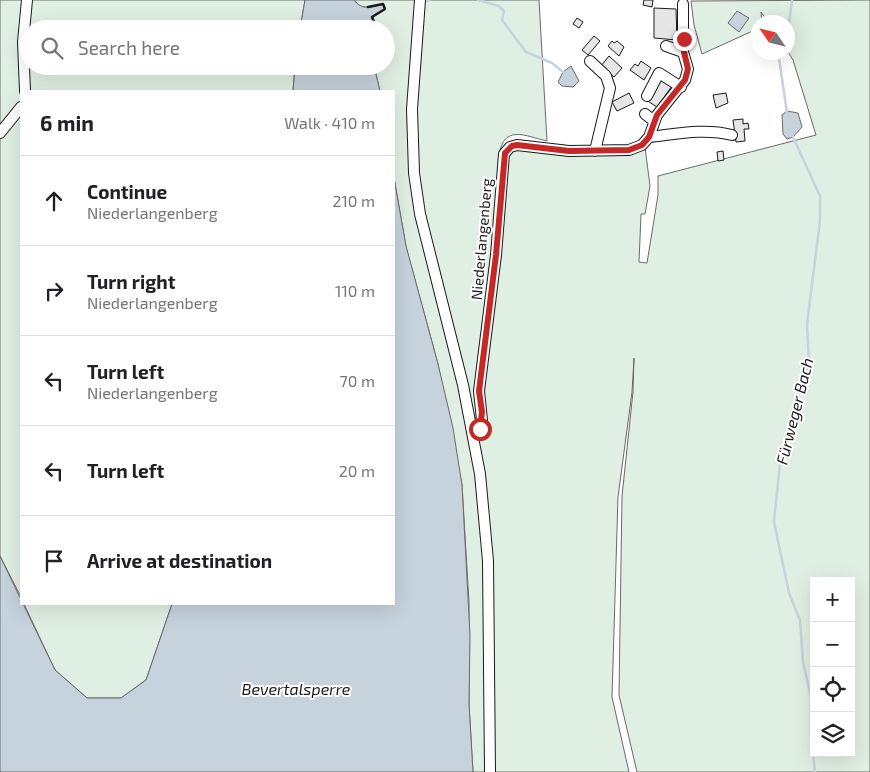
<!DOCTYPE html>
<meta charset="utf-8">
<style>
:root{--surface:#fff;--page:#f2f2f2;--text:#202124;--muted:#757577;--line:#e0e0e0}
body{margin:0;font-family:"Exo 2",sans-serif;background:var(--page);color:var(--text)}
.controls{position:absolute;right:15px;bottom:15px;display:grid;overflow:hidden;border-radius:0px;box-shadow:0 5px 20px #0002}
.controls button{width:45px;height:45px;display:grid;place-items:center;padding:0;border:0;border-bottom:1px solid var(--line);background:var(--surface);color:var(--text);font:25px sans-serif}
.compass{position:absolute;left:750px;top:15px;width:45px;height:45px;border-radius:50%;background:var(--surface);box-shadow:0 5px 20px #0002;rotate:305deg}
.stop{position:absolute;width:15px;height:15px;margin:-11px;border:4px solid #c62828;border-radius:50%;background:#fff}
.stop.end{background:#c62828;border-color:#fff;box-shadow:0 1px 5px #0008}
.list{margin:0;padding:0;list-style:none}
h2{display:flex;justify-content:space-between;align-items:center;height:65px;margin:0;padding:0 20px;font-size:21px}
h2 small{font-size:16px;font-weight:400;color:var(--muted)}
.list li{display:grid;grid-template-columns:32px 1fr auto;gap:15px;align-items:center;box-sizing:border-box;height:90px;padding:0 20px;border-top:1px solid var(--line)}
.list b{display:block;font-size:19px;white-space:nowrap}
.list p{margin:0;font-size:16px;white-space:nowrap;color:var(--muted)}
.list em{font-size:16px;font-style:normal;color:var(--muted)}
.icon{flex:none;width:28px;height:28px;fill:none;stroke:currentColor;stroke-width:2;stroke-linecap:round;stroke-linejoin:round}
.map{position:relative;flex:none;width:870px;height:772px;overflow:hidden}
.search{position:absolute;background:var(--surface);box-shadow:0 5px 20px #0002;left:20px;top:20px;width:375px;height:55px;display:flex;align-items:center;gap:12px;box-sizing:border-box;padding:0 18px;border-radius:28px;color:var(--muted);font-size:19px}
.panel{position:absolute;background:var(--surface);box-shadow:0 5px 20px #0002;left:20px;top:90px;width:375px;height:515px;border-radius:0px}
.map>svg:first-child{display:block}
.green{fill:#e0efe3;stroke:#6a6a6a;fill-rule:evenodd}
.water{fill:#c6d2dc;stroke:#6a6a6a}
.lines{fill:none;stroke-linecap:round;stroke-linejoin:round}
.stream{stroke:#c6d2dc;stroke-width:2.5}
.building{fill:#e6e6e6;stroke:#1a1a1a}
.minor-casing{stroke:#1a1a1a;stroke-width:12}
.minor{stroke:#fff;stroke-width:10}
.wall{stroke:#1a1a1a;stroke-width:2.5}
.route{stroke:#c62828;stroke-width:6}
.labels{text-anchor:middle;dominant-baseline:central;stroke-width:4;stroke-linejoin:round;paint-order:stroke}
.street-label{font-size:15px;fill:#1a1a1a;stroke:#fff}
.water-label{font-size:16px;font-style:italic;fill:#1a1a1a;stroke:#fff}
</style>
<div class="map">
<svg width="870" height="772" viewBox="0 0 870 772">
<rect width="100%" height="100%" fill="#fff"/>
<path class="green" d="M0,0H305L300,29H29V66H295L293,91H21V597L0,556Z
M354,0H539L547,141C525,136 504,124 499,155L504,163L511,149L565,154L645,147L650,186L645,214H641L639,262L647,263L658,195V176L816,135L793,60L788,52V22H768L761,12L762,22H758L757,29L702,54L694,25L691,1L870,0V772H637L619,695L622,496L633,392L634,358L632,392L618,497L612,697L629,772H473L469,704V602L462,485L438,364L406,247L394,178V91H380L374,66H386V29H368L374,22L368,7H361ZM814,581H851V753H814Z
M24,604H172L146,680L121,698H87L55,670Z"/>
<path class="water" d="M305,0H354C362,11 372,7 383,4L385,9L372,17L374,22L368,29H300Z
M737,11L749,18L739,32L728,23Z
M295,66H374L380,91H293Z
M571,66L579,81L573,87L562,86L558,82L563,72Z
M787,111L798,113L802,127L793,137L787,139L783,134L782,115Z
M394,178L406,246L438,364L453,428L462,485L470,635L469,704L473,772H0V556L55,670L87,698H121L146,680L172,604H394Z"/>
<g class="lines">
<path class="stream" d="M478,0L499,6L504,11L502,20L526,52L552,63L563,72
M427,1L430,0
M788,32L792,0
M780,52L779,58L787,113
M792,135L820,196V221L807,324L809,362L781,454L774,522L789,593L800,620L803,662L811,697V736L815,772"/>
</g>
<path class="building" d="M644,0H653L652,7L643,5Z
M654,8L676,9L677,40L654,38Z
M577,18L583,22L579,28L573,24Z
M594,36L600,41L588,55L582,50Z
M612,41L614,43L617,41L624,47L619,56L608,46Z
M609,56L622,68L614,77L601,66Z
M641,61L651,68L644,80L630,70L635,64L638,66Z
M661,79L672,86L657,107L646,100Z
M629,93L634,103L617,111L612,102Z
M726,93L728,103L716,108L713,95Z
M743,119V124L748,123L749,129H744L745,141L736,142L733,120Z
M723,151L724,160L718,161L717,152Z"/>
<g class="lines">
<defs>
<path id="minor" d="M420,0L412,109L414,173L420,214L463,385L480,474L488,561L490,772
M666,46L683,52
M590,61L606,76L610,88L595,151
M25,91L23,42L27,0
M647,96L659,73L681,87
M645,114L654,121
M0,133L21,107
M649,137C677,134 704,128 732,135
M475,435L480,429L482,420L479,391L496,255L504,154L510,147L517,145L569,151L629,150L642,145L649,137L657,115L685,80L688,69L683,52V4"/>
</defs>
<use href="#minor" class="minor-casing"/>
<use href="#minor" class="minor"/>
<path class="wall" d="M368,7L383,4L385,9L372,17L374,22L368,29"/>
</g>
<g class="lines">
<path class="route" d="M480,429L482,412L479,391L496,255L505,153L512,146L517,145L569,151L629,150L642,145L649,137L657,115L685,80L688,69L684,52V39"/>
</g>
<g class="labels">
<g class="street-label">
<text transform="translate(481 239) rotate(-85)">Niederlangenberg</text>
</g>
<g class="water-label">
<text transform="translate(794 411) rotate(-76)">Fürweger Bach</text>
<text x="296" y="688">Bevertalsperre</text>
</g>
</g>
</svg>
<div class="controls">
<button>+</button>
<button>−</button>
<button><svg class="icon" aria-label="locate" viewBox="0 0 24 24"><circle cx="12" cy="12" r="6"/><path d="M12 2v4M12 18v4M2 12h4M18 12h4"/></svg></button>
<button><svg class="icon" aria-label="layers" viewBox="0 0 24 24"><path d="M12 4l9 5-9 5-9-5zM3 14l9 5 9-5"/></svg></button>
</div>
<svg class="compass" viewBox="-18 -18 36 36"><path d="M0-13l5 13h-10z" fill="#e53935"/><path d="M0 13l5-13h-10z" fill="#757577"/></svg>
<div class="stop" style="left:480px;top:429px"></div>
<div class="stop end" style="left:684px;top:39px"></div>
<div class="search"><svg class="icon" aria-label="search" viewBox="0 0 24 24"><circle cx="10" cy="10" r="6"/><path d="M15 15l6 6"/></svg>Search here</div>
<section class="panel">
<h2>6 min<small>Walk · 410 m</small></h2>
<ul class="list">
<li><svg class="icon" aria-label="ahead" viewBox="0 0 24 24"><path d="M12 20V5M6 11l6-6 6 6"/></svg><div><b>Continue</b><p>Niederlangenberg</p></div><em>210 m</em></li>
<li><svg class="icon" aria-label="right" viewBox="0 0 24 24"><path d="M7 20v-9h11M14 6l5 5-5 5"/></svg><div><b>Turn right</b><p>Niederlangenberg</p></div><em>110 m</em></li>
<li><svg class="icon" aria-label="left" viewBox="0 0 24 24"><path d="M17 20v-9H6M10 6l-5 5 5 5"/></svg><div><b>Turn left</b><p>Niederlangenberg</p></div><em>70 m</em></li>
<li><svg class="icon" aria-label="left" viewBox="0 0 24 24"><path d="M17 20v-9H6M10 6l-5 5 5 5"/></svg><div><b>Turn left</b></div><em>20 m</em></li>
<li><svg class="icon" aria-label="arrive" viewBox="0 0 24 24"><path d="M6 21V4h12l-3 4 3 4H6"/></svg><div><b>Arrive at destination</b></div></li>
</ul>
</section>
</div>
